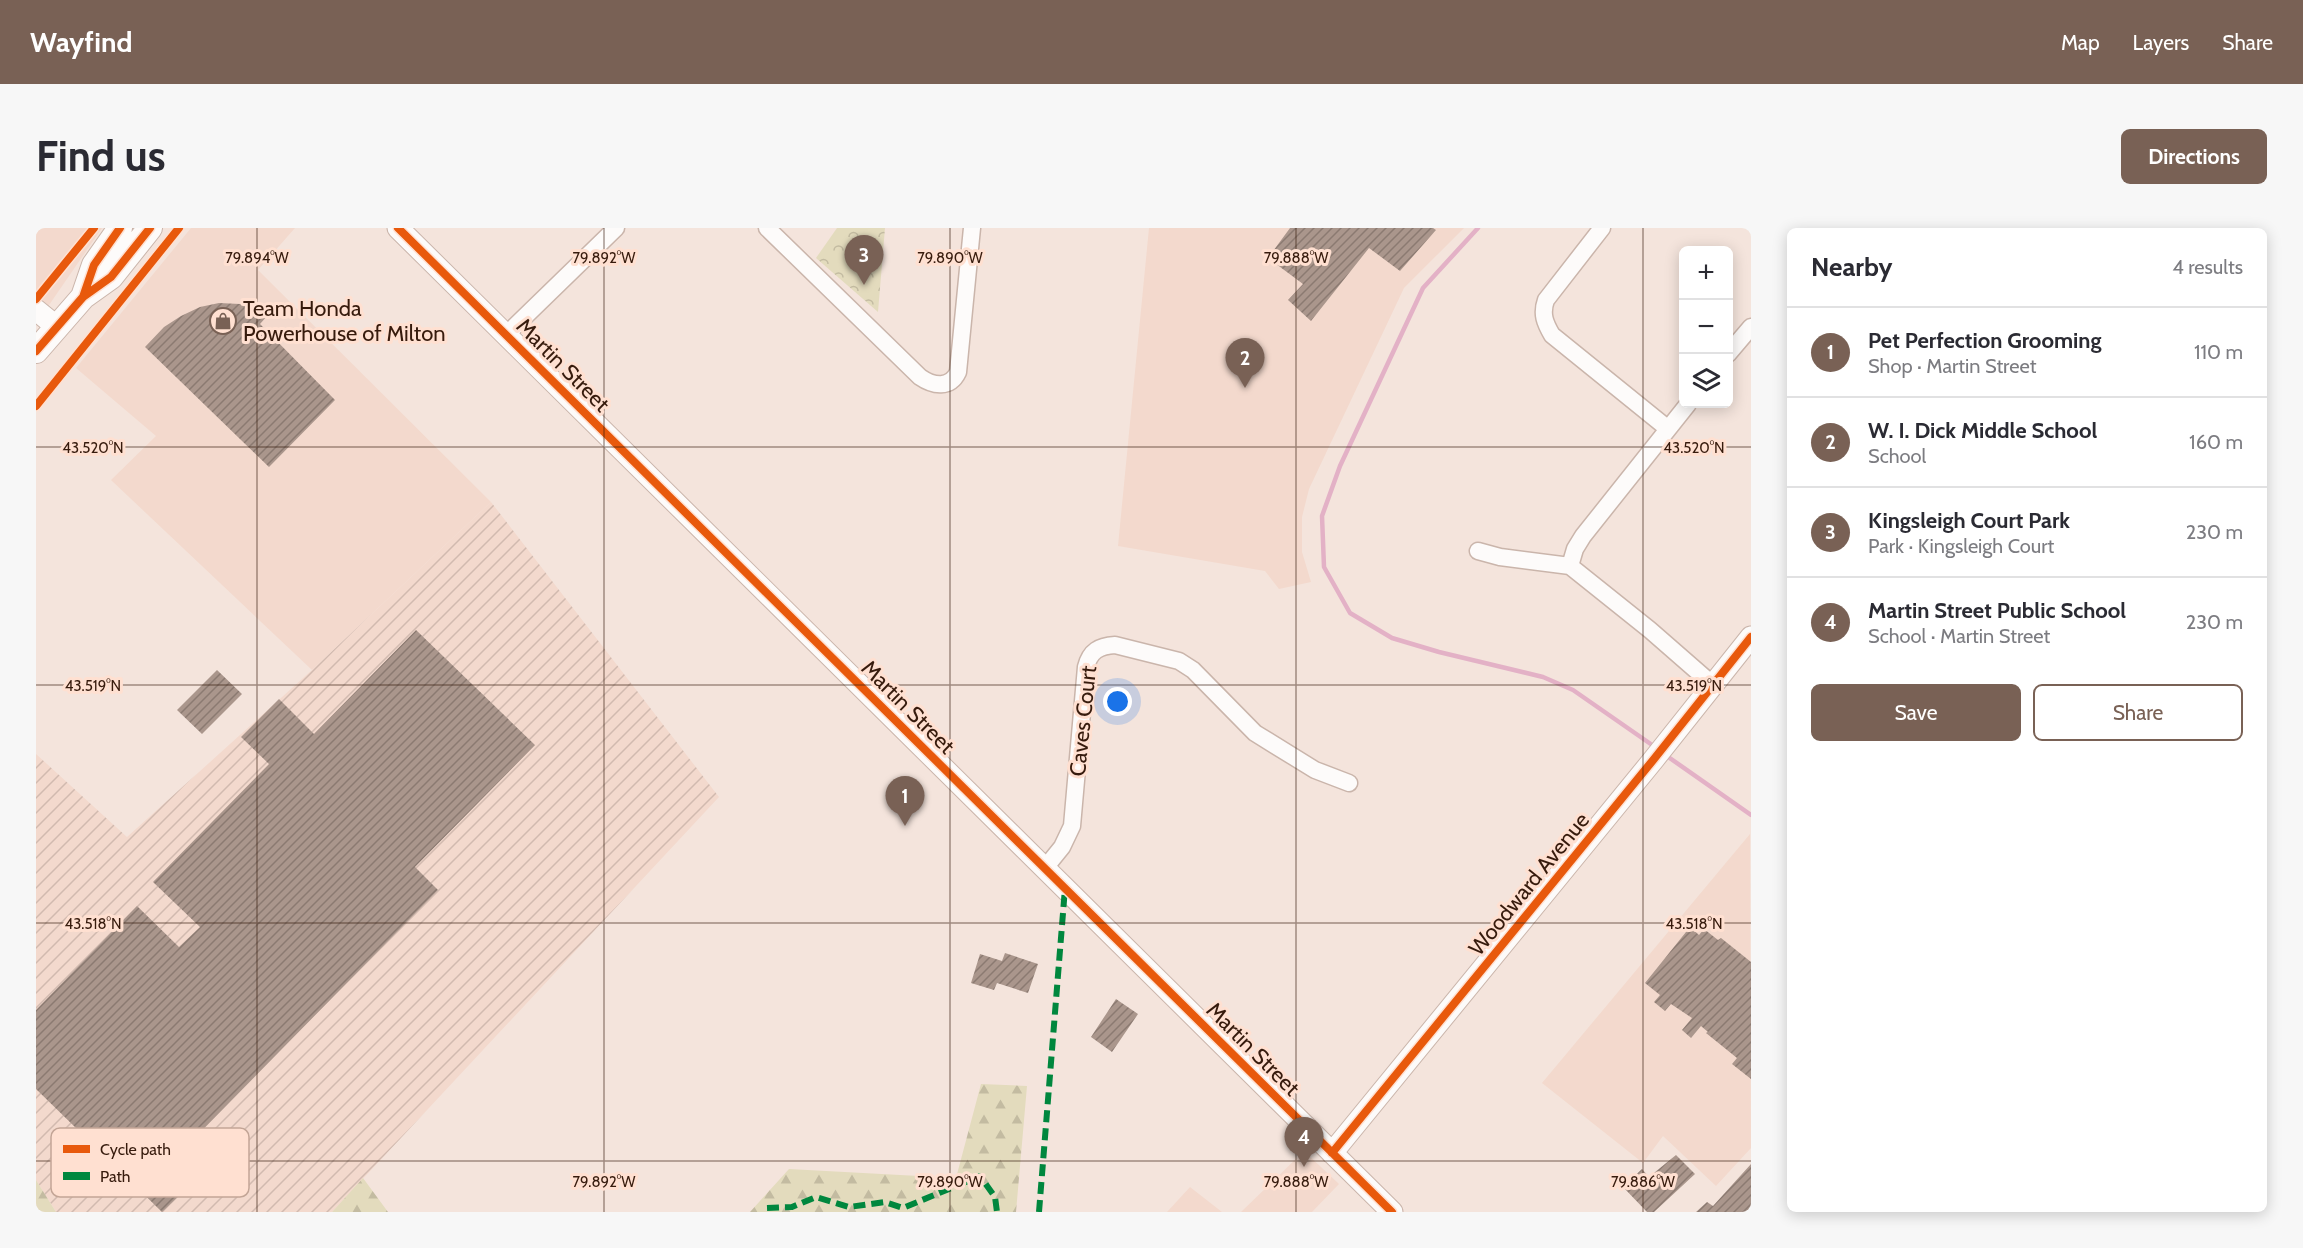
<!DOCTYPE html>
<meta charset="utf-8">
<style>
:root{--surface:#fff;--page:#f7f7f7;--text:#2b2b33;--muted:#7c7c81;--line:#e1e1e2;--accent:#796155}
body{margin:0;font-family:Cabin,sans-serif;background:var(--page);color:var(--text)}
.controls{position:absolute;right:18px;top:18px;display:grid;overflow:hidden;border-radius:9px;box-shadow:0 3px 15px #0003}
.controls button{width:54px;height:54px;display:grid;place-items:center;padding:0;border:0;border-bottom:2px solid var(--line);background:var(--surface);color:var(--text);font:30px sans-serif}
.you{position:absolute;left:1082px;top:474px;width:21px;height:21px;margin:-15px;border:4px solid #fff;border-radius:50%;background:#1a73e8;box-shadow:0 0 0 9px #1a73e833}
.badge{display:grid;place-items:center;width:39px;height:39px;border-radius:50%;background:var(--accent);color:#fff;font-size:20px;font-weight:700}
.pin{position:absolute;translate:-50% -50px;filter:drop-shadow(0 2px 3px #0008)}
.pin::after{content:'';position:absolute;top:32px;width:21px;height:18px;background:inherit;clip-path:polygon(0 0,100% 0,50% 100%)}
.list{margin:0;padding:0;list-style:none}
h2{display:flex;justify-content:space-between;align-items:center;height:78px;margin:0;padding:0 24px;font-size:26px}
h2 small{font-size:20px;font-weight:400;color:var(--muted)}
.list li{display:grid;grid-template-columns:39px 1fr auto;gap:18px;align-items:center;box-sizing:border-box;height:90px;padding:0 24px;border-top:2px solid var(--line)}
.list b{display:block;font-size:22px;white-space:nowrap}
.list p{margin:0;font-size:20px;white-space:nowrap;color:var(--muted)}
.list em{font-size:20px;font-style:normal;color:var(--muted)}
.actions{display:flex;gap:12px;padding:18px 24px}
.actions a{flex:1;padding:14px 0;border:2px solid var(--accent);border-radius:9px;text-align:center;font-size:21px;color:var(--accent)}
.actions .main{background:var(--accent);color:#fff}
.icon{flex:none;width:33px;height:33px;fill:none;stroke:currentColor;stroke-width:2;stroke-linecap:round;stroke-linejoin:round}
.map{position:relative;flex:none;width:1715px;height:984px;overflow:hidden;border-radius:9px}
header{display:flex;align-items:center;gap:36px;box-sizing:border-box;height:84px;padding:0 30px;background:var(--accent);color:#fff}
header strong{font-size:28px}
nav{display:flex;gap:33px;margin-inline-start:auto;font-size:21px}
.intro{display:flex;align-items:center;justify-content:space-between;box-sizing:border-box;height:144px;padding:0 36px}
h1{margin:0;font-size:42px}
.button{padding:15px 27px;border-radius:9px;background:var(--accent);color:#fff;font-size:21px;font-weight:700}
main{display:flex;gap:36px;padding:0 36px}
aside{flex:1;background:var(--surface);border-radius:9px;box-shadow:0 3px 15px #0003}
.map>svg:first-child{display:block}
.built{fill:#f3d9cd}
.industrial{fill:url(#industrial-furrows)}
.forest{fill:url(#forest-firs)}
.park{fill:url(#park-crowns)}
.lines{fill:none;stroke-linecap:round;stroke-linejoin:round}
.stream{stroke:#e3b1c6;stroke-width:4.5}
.building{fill:url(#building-hatch)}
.minor-casing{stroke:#cab5ab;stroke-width:19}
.tertiary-casing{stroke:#cab5ab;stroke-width:23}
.secondary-casing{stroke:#cab5ab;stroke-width:26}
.minor{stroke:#fdfbfa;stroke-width:16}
.tertiary{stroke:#fdfbfa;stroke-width:21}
.secondary{stroke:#fdfbfa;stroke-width:24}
.quiet{stroke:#00873e;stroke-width:6;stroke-dasharray:12 6;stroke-linecap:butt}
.cycleway-casing{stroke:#ffe0d1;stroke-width:11}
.cycleway{stroke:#e8590c;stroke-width:8}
.ticks{fill:none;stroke:#371b0d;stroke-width:1.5;stroke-opacity:0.45}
.labels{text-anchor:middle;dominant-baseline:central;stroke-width:6;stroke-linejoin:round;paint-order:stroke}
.poi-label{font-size:22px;fill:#371b0d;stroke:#ffe0d1;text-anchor:start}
.street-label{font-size:22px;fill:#371b0d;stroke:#ffe0d1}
.key{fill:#ffe0d1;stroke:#c3a596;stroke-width:1.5}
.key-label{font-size:16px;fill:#371b0d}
.ticks-label{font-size:15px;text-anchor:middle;fill:#371b0d;stroke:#ffe0d1;stroke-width:6;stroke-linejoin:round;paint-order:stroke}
</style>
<header>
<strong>Wayfind</strong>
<nav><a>Map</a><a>Layers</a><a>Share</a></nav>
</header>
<div class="intro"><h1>Find us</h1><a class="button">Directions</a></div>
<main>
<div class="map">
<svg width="1715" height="984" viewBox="0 0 1715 984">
<defs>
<pattern id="industrial-furrows" width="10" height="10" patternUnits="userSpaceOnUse" patternTransform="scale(1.5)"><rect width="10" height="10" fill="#f3d9cd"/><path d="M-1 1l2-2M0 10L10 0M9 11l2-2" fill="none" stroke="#d1baaf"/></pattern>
<pattern id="forest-firs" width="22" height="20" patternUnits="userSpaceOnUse" patternTransform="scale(1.5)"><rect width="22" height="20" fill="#e3dbbd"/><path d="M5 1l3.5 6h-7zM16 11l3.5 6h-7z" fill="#c3bba1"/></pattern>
<pattern id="park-crowns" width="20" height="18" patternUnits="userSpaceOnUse" patternTransform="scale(1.5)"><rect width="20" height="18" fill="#e3dbbd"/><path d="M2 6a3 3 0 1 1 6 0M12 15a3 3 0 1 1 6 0" fill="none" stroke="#c3bba1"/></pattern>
<pattern id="building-hatch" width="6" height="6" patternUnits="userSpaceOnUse" patternTransform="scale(1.5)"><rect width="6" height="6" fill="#aa968c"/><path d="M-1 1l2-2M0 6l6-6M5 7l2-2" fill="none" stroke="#8b7a71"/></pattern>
</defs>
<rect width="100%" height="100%" fill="#f4e4dc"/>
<path class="built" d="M0,0H66L0,96Z
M155,0H259L222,42L455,274L276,442L75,252L120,208L40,140Z
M1113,0H1428L1368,60L1273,261L1266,289V324L1275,354L1243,361L1229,343L1082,318Z
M1714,606L1715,920L1680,958L1627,908L1607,935L1506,855Z
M1268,923L1303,956L1276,984H1205Z
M1154,959L1186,984H1131Z"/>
<path class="industrial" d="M455,274L683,569L296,984H20L0,952V526L91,609L276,442Z"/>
<path class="forest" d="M945,856L991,858L980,984H714L753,941L920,950Z
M327,950L352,984H296Z
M0,952L20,984H0Z"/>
<path class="park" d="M801,0H849L842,84L780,30Z"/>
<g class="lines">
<path class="stream" d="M1442,0L1387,60L1304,238L1286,288L1288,339L1314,385L1356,410L1403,424L1507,449L1537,462L1619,519
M1628,526L1715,587"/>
</g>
<path class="building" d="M1254,0H1397L1400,2L1364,43L1333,20L1275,93L1252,72L1267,56L1232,30Z
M183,75L223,77L232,87L224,96L299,172L233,239L109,119L128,99L145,88L164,79Z
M380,402L499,517L379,639L402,662L137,932L158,953L126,984L0,861V782L101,678L143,719L164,699L117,654L233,536L205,509L243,471L278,506Z
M181,442L206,466L166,506L141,482Z
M1654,699L1663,707L1668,701L1682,712L1685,710L1715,734V851L1696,836L1701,830L1670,805L1672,804L1665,798L1655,810L1646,802L1656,790L1635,776L1629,783L1618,774L1624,767L1609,755Z
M969,725L1002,736L992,765L961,755L958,762L935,755L944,726L966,733Z
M1080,771L1102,786L1076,824L1055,809Z
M1640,927L1659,946L1618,984H1611L1587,959L1606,941L1613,949Z
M1715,936V984H1660L1671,974L1677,978Z"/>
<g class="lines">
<defs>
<path id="minor" d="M731,0L884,149C897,158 914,161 922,144L936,0
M1566,0L1510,72C1505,86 1509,95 1516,107L1631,200
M471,106L580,0
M1692,126L1715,99
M1442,323L1464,329L1534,338L1614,402L1677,457
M1534,338L1539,321L1547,308L1652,176
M1009,640L1026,619L1036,598L1050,439C1054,423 1063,418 1079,417L1143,433L1157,442L1219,505L1279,542L1313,555"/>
<path id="tertiary" d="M362,0L1356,984
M0,82L21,99
M1296,925L1618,531L1715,409"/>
<path id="secondary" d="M47,69L58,37L84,0
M0,123L47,69L75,49L114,0"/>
</defs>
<use href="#minor" class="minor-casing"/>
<use href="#tertiary" class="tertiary-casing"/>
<use href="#secondary" class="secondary-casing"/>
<use href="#minor" class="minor"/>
<use href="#tertiary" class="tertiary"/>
<use href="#secondary" class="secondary"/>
<path class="quiet" d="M731,980L756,979L780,969L813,979L849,974L867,980L944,948L959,969L961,984
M1003,984L1029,660"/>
<defs>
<path id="cycleway" d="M362,0L1356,984
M47,69L58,37L84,0
M0,71L58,0
M0,123L47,69L75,49L114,0
M0,178L143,0
M1296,925L1618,531L1715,409"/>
</defs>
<use href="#cycleway" class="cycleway-casing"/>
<use href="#cycleway" class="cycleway"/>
</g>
<path class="ticks" d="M221,0V984M568,0V984M914,0V984M1260,0V984M1607,0V984M0,219H1715M0,457H1715M0,695H1715M0,933H1715"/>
<defs>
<symbol id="shop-ring" viewBox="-11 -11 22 22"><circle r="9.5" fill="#ffe0d1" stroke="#796155" stroke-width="1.5"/><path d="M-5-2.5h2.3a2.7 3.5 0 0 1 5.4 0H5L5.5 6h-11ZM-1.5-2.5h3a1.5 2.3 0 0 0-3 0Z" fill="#796155"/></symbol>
</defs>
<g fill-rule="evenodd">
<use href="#shop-ring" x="172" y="78" width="30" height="30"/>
</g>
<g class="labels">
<g class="poi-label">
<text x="207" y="80">Team Honda<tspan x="207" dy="25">Powerhouse of Milton</tspan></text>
</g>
<g class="street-label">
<text transform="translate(527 137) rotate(45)">Martin Street</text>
<text transform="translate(872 479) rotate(45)">Martin Street</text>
<text transform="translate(1047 493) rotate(-84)">Caves Court</text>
<text transform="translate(1493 656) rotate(-51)">Woodward Avenue</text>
<text transform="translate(1217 821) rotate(45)">Martin Street</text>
</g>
</g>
<rect x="15" y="900" width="198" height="69" rx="9" class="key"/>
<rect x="27" y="917" width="27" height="8" fill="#e8590c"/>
<rect x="27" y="944" width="27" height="8" fill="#00873e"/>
<g class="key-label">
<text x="64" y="927">Cycle path</text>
<text x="64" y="954">Path</text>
</g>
<g class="ticks-label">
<text x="221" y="35">79.894°W</text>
<text x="568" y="35">79.892°W</text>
<text x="914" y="35">79.890°W</text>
<text x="1260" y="35">79.888°W</text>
<text x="57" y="225">43.520°N</text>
<text x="1658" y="225">43.520°N</text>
<text x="57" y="463">43.519°N</text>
<text x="1658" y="463">43.519°N</text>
<text x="57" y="701">43.518°N</text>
<text x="1658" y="701">43.518°N</text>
<text x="568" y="959">79.892°W</text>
<text x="914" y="959">79.890°W</text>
<text x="1260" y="959">79.888°W</text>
<text x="1607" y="959">79.886°W</text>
</g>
</svg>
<div class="controls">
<button>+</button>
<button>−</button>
<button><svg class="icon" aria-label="layers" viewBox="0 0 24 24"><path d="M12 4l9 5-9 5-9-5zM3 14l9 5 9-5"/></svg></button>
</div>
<div class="you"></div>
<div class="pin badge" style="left:869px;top:598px">1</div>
<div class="pin badge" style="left:1209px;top:160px">2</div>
<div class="pin badge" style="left:828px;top:57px">3</div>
<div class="pin badge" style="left:1268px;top:939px">4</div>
</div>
<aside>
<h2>Nearby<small>4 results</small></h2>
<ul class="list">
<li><span class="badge">1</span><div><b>Pet Perfection Grooming</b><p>Shop · Martin Street</p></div><em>110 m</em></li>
<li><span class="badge">2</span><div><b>W. I. Dick Middle School</b><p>School</p></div><em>160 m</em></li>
<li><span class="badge">3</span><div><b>Kingsleigh Court Park</b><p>Park · Kingsleigh Court</p></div><em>230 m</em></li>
<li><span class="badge">4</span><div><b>Martin Street Public School</b><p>School · Martin Street</p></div><em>230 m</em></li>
</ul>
<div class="actions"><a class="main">Save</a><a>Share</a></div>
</aside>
</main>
